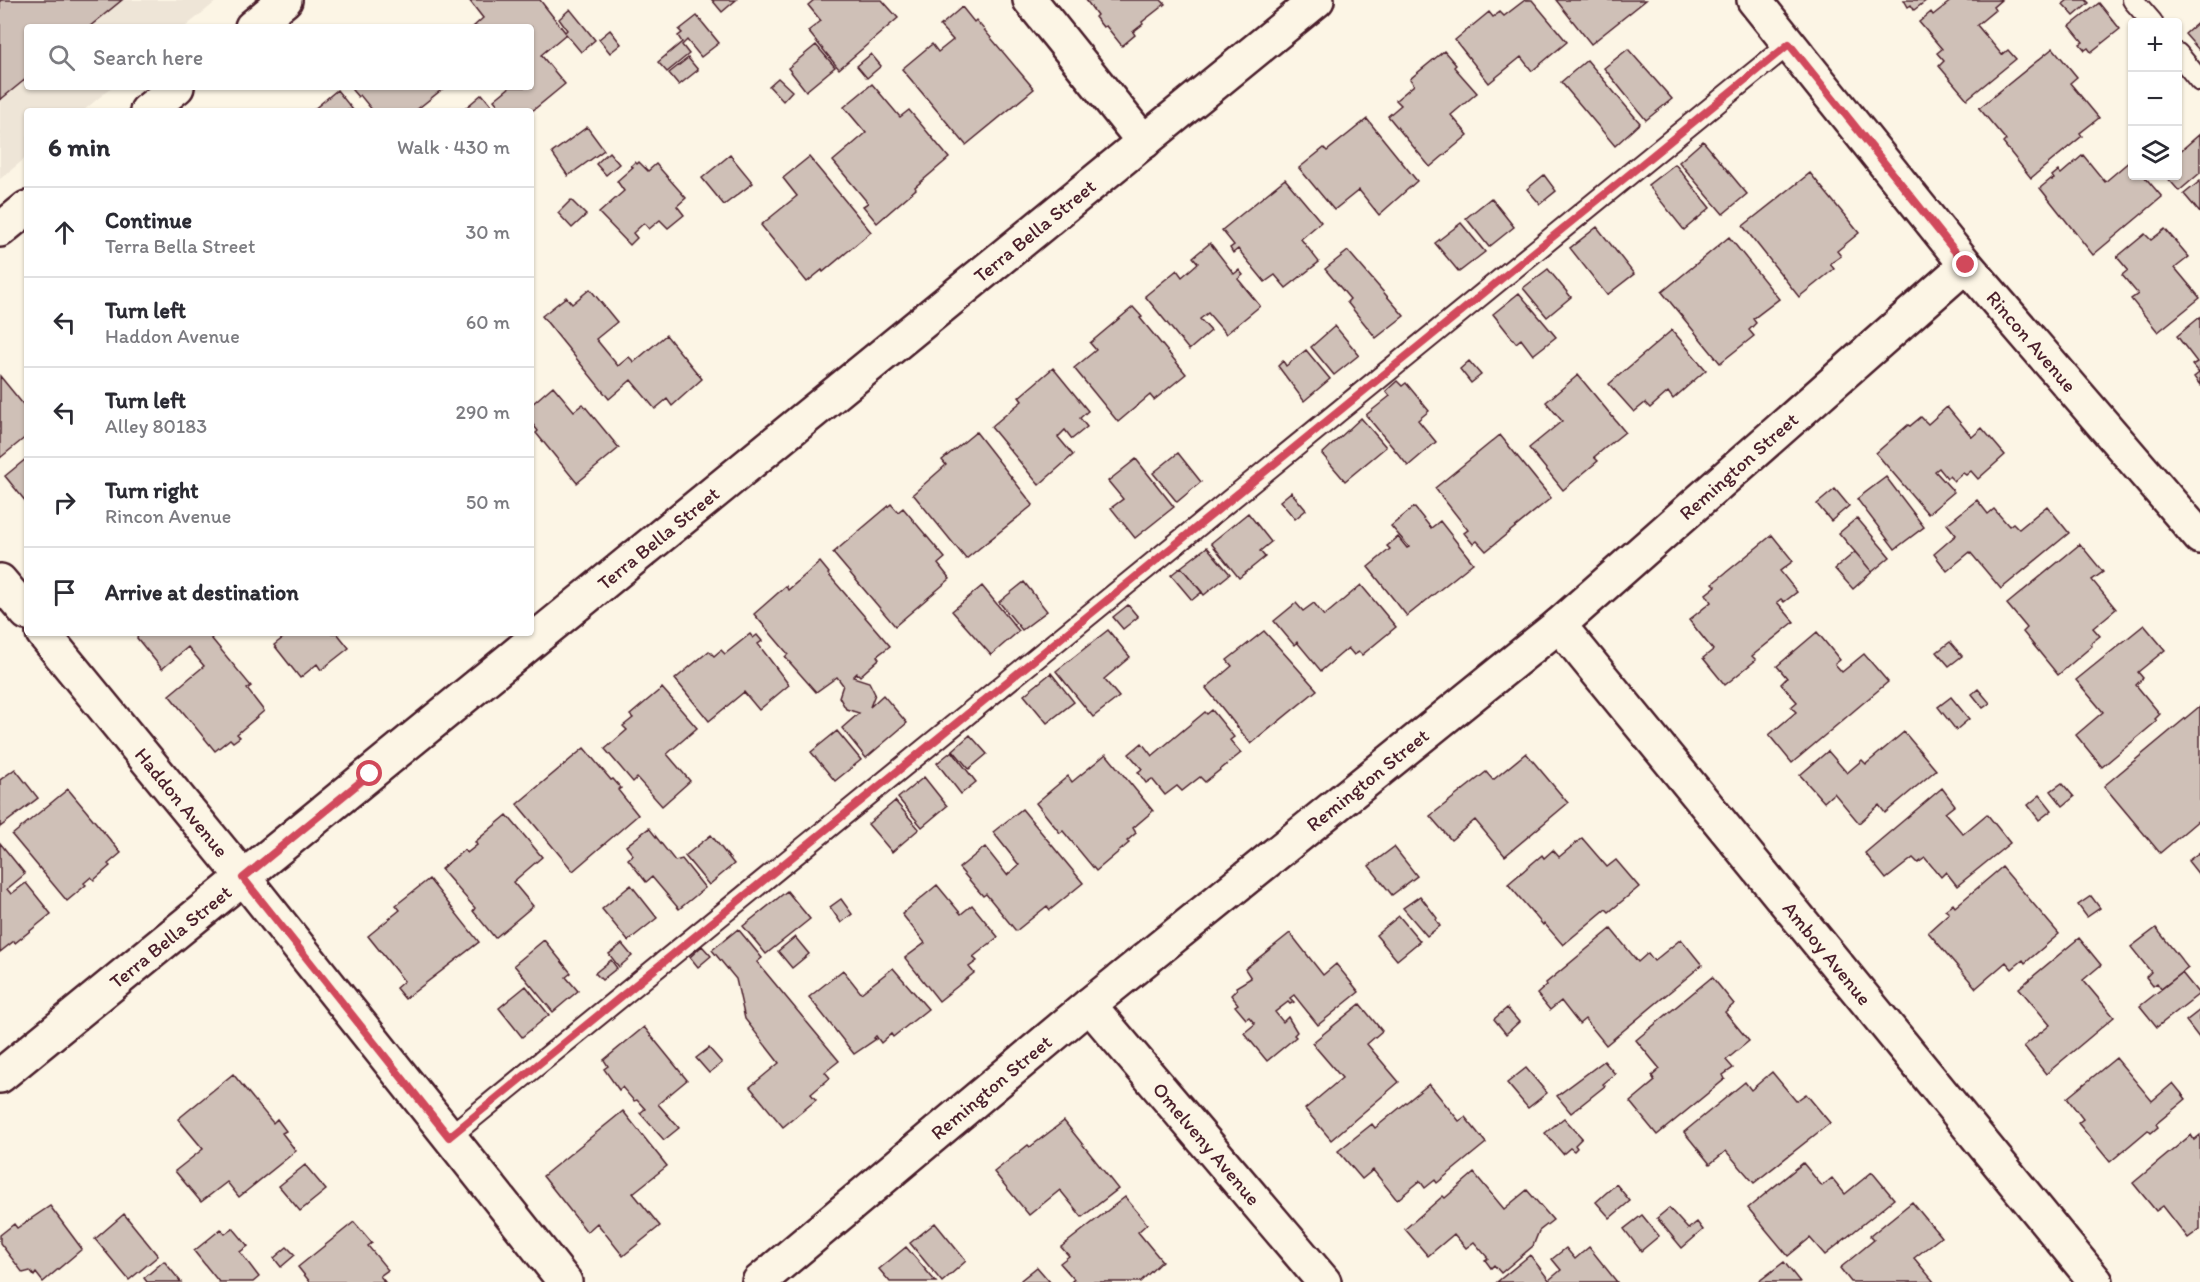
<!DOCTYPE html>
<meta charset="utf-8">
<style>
:root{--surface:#fff;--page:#f7f7f7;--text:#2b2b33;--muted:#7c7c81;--line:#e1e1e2}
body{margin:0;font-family:Itim,sans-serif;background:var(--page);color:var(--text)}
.controls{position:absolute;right:18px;top:18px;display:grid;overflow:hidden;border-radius:6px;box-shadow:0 2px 4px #0004}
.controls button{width:54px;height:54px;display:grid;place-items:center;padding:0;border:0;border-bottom:2px solid var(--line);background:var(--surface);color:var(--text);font:30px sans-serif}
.stop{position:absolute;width:18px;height:18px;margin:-14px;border:4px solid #d1495b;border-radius:50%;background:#fff}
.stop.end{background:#d1495b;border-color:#fff;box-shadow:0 2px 6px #0008}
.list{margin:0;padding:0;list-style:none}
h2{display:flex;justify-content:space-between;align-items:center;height:78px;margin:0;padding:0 24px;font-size:26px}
h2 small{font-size:20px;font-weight:400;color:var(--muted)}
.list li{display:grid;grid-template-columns:39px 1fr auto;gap:18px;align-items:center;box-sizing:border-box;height:90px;padding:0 24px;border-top:2px solid var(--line)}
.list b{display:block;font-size:22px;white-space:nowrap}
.list p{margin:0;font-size:20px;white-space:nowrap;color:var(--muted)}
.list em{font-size:20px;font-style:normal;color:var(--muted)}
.icon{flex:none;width:33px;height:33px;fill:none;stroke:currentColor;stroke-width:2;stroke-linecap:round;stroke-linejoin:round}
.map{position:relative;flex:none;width:2200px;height:1282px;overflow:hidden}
.search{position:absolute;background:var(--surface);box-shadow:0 2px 4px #0004;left:24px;top:24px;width:510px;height:66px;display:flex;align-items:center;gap:15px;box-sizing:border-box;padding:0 21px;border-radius:6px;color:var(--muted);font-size:22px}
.panel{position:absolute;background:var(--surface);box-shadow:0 2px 4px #0004;left:24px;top:108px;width:510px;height:528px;border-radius:6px}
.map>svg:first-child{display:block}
.built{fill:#eee5d7}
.building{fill:#cfc0b7;stroke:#4a1f2b;stroke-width:1.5}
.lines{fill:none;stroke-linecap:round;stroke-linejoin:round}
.lane-casing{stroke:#4a1f2b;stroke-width:24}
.street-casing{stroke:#4a1f2b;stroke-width:38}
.secondary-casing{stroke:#4a1f2b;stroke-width:38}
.lane{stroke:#fcf5e5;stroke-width:20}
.street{stroke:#fcf5e5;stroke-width:33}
.secondary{stroke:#fcf5e5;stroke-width:33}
.route{stroke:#d1495b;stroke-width:8}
.labels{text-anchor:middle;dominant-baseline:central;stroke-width:4.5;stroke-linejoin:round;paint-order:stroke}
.street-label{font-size:20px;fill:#4a1f2b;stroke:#fcf5e5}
</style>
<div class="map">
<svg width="2200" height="1282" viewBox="0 0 2200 1282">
<rect width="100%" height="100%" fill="#fcf5e5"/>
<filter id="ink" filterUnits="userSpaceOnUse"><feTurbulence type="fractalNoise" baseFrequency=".0167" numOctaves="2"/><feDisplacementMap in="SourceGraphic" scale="12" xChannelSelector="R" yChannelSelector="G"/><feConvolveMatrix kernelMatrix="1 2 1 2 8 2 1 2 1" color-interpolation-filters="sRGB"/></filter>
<g filter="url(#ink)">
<path class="built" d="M0,0H218L185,27H27V87H112L83,111H27V157L0,179Z"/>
<path class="building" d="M0,0H122L89,27H27V78L0,100Z
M469,0H540L565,32L567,30L559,19L570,9L595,40L581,52L566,34L541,55L565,84L531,112L503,111L494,100L510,87H531V27H473L483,18Z
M712,0H736L722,12Z
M814,0H882L898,18L839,69L808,31L821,21L808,5Z
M1086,0H1161L1165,4L1142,22L1143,24L1133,32L1135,35L1122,46L1106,26L1103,27L1095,17L1097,15Z
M1525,0H1532L1567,42L1532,71L1521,57L1489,83L1455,40L1489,12L1493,17L1500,12L1504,16Z
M1556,0H1646L1591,44Z
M1904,0H1927L1914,10L1911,5L1908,7Z
M1952,0H2001L1993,7L1995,10L1977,25L2002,55L2008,50L2016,59L1967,99L1939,66L1944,61L1937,53L1942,49L1919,22L1931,12L1933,15Z
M2068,0H2086L2089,3L2074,16L2063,4Z
M2099,3L2120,29L2091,52L2088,48L2085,50L2080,44L2083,42L2070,26Z
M962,7L974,22L976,20L1034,89L966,145L902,69L932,44L938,52L953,40L940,26Z
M697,16L719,43L701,57L687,40L682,45L689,54L667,72L658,62L682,42L678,36L682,33L679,30Z
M2200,21V49L2199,50L2185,34Z
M610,30L621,44L610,53L599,39Z
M816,45L835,67L806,91L788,68Z
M2053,48L2077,77L2070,83L2099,118L2080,133L2082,136L2031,178L2003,143L2006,140L1979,108Z
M1628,49L1672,99L1646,120L1604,68Z
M1444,51L1456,65L1454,67L1477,93L1451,115L1468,135L1430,167L1388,116L1401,105L1396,100L1414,85L1410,79Z
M871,54L881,66L867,78L857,66Z
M688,58L698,70L679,85L669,73Z
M1587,60L1640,123L1615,146L1561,82Z
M778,78L792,91L783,101L769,86Z
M872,84L900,117L909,110L949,158L915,187L916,189L877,223L863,206L868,203L833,161L866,133L844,107Z
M353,87H445L415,111H373L360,95L358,97L352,90L354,88Z
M337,90L353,110L312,111Z
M482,94L496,111H462Z
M1367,119L1417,181L1379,215L1359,190L1334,210L1299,168L1324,148L1327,151Z
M587,127L604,150L568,176L552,153Z
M2200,134V173L2179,191L2166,176H2178V153Z
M1703,141L1747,194L1723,214L1679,162Z
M609,152L619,164L606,175L596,164Z
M730,155L753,183L724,205L702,178Z
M2083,155L2105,182L2131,160L2132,176H2144L2162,197L2093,255L2040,188L2051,179L2052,180L2054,179L2052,176L2058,171L2061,174Z
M809,157L871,232L823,272L822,270L807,282L761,225L797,196L783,178Z
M635,162L637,164L639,162L648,171L656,164L686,198L677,206L684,215L668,228L660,220L649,229L644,223L633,233L637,238L630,245L599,213L624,191L617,181L633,167L631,166Z
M1675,164L1710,208L1684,230L1648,185Z
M1810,173L1859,233L1837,251L1841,256L1830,264L1834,269L1799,297L1743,226Z
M1544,175L1556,191L1540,204L1527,189Z
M1285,179L1321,222L1301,239L1319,262L1286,288L1275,275L1265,282L1238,249L1233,253L1230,248L1234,245L1222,230Z
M2200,181V213L2184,194Z
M1491,198L1514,227L1489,247L1466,218Z
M571,200L586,215L572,228L558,213Z
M1461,223L1485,252L1459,272L1435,243Z
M1597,227L1634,274L1607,295L1570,248Z
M2165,229L2189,257L2175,268L2200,298L2158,332L2131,299L2138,294L2122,275L2128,270L2117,257L2145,234L2151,240Z
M1729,237L1779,299L1753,319L1756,323L1749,330L1754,336L1720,363L1662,292Z
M1210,243L1234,274L1239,270L1243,275L1238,279L1260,306L1226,334L1208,313L1200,319L1211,331L1189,350L1145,296L1177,270L1182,277L1198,263L1193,257Z
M1348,251L1404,316L1376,338L1347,302L1350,299L1325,269Z
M1548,269L1571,297L1547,317L1523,288Z
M590,289L617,322L596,339L618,366L629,357L634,362L666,335L702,379L672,406L667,399L655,409L631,380L609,399L542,316L566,297L572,304Z
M1519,293L1556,337L1533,355L1521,339L1516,343L1493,314Z
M1133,307L1142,317L1140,318L1186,374L1154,400L1150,395L1118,422L1074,368L1096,350L1090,343Z
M2200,317V385L2194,377L2199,373L2192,365L2197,362L2177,336Z
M1335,326L1359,355L1334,375L1311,347Z
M1672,330L1706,370L1673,399L1668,392L1650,408L1645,403L1634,412L1609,384Z
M1306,350L1330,379L1304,401L1278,366L1283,361L1286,366Z
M1469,361L1481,375L1471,383L1460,369Z
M1053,368L1088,411L1080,418L1087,427L1072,439L1065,430L1058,437L1073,455L1039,485L991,427L1022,401L1019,397Z
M1578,375L1625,432L1594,457L1598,461L1563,490L1529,448L1562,421L1546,402Z
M0,376L27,409V436L0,458Z
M1397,381L1402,386L1406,383L1429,411L1418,420L1436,442L1408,466L1366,415L1390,396L1386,391Z
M553,386L574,411L583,404L619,448L577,483L536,433L538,431L531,422V405Z
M1947,407L1972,437L1982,428L2005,455L1978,479L1971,471L1966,475L1963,473L1954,481L1949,476L1947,478L1939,468L1935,471L1954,492L1928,514L1876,453L1908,425L1910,426L1921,417L1928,424Z
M1361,418L1386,447L1345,481L1322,454Z
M976,432L1033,505L966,559L913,494L946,465L942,460Z
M1500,435L1551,498L1486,551L1477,541L1473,544L1464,533L1468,530L1435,488Z
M1178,453L1201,482L1177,502L1153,473Z
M27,458V501L26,502L5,476Z
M1136,459L1174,507L1135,538L1111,508L1123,499L1108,481Z
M1886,477L1924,527L1895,549L1857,499Z
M1835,489L1849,506L1831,521L1817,504Z
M1291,492L1306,510L1295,519L1280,501Z
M1977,500L1988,514L1994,509L2009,526L2013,523L2019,529L2047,506L2069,533L2001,589L1970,552L1947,571L1934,554L1956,535L1947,524Z
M891,504L898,512L903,508L945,558L938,564L950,579L895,626L833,553Z
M1414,507L1431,528L1440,521L1473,563L1407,616L1368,567L1390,549L1387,546L1398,537L1407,548L1409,547L1391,526Z
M1248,513L1271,542L1260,551L1265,557L1239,578L1211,543Z
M1857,518L1890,557L1872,572L1839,533Z
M1772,535L1793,561L1780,571L1797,592L1784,602L1781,599L1777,602L1794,622L1752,656L1756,660L1725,685L1703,658L1713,650L1689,620L1711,602L1706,594L1716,586L1713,583Z
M2080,544L2103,572L2092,580L2116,609L2093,628L2100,636L2090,644L2092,646L2058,675L2023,632L2027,628L2007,604Z
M1207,547L1230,574L1204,595L1181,567Z
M1855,552L1872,572L1853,589L1835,569Z
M820,562L829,573L828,574L890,646L877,656L879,659L860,676L857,673L853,677L869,682L875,694L870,707L883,695L907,723L866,758L842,728L859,713L846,709L839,697L843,685L837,677L816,692L785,657L788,654L754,614L786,586L788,590Z
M1181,567L1202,592L1192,600L1171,575Z
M1024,582L1047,611L1022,630L999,602Z
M1361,585L1396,627L1362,655L1359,652L1354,655L1348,648L1321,671L1297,642L1294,645L1274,621L1296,603L1303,611L1314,603L1324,616Z
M982,586L1019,631L991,655L952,611Z
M1128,605L1138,617L1123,629L1113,617Z
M2144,625L2165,650L2138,672L2143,678L2136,685L2160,714L2155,719L2157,721L2102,767L2076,735L2103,712L2076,680Z
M1108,630L1130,657L1104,679L1119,697L1093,717L1056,671Z
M1264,631L1317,690L1251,744L1206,688L1232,666L1227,660Z
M1817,632L1840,660L1835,664L1842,672L1864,654L1888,682L1792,763L1769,735L1796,712L1791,707L1797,702L1781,684L1787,678L1777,666Z
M139,633H207L251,686L247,689L264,711L237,734L240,737L233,742L230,739L215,751L169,695L204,666L188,647L162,669L137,638Z
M289,633H337L349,648L321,670L317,664L300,678L274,645Z
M750,634L753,638L757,635L762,641L758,644L789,685L759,710L744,692L709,721L675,679L709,651L714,656L721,650L725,654Z
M1950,642L1962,656L1949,666L1937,652Z
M1051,673L1074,702L1047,723L1024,695Z
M662,688L697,728L667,754L690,781L662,806L637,778L633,782L605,749L627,730L623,726L633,718L630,715Z
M1978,689L1990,703L1983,708L1972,694Z
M1951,697L1969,719L1956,730L1938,707Z
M2200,706V819L2160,853L2104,786Z
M1212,710L1234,737L1230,740L1241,753L1205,782L1200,777L1182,791L1177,786L1165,795L1152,779L1146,783L1138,772L1142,769L1129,754L1142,743L1152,756L1205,712L1207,714Z
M837,731L861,760L835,781L811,752Z
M1904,732L1936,770L1885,813L1879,805L1859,823L1834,793L1824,802L1800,775L1828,751L1847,773L1862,760L1866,764Z
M970,735L987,754L969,769L953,750Z
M584,748L611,780L613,779L621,788L618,790L638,815L573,871L517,804Z
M952,751L976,782L961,794L937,763Z
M1526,753L1568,803L1505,856L1475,820L1451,840L1430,816L1486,772L1493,780Z
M1106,754L1153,811L1133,828L1136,833L1127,841L1129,843L1096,871L1063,831L1060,833L1036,803L1068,776L1072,782Z
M15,769L38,798L0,827V780Z
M924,777L947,806L922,827L898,798Z
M2062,783L2074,797L2063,806L2051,791Z
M1942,788L1955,805L1945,813L1963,834L1987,814L2010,843L1957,886L1946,872L1941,877L1925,858L1918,863L1913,858L1886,879L1865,853Z
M68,789L121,853L108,864L110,866L94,880L91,877L84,883L86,885L67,901L12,835Z
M2040,795L2052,810L2039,820L2028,805Z
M895,801L919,829L892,852L868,824Z
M1022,809L1083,883L1050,910L1047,906L1016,931L986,894L983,896L959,868L985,847L1007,875L1019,865L993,832Z
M507,815L542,857L513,882L533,906L495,938L473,911L475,908L441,869L464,850L467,853L477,845L475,842Z
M649,828L675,861L682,859L705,888L679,909L652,877L646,882L628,859L633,855L626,846Z
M711,835L734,864L709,885L685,856Z
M1582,838L1607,867L1616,860L1639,887L1609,912L1606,909L1563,945L1544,923L1543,925L1508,884L1542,855L1544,858L1553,850L1559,857Z
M0,843L25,874L7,889L11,894L26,883L51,914L15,943L14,941L0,952Z
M1394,847L1417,876L1392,895L1369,866Z
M2200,852V876L2188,861Z
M2002,867L2059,934L2025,963L2023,960L2012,969L2006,962L1976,988L1928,932L1949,913L1945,910L1953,904L1955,907Z
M429,879L479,942L405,999L396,988L404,981L368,936L400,910L396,905Z
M631,885L657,918L628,941L602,909Z
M937,885L961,914L972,905L998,937L973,957L977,961L969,967L974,973L939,1001L905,958L925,943L902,914Z
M787,891L810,919L766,954L743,926Z
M1420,896L1437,918L1436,920L1440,926L1427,936L1403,908Z
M2091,896L2100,908L2087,917L2078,905Z
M841,899L852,914L841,923L830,907Z
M1399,916L1420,941L1397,960L1376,935Z
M2156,928L2188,968L2161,989L2157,983L2153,986L2146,977L2151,972L2131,947Z
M738,929L762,958L757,962L839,1061L825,1072L830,1078L811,1094L816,1100L783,1127L750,1087L779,1063L745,1019L736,979L712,950Z
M1611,929L1638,962L1648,953L1654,961L1681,939L1702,965L1606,1045L1585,1019L1579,1024L1561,1001L1550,1010L1537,994L1547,985L1546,983Z
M1290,933L1323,975L1336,964L1359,992L1318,1025L1294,995L1290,998L1294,1002L1290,1004L1288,1002L1275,1012L1283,1022L1288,1017L1297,1032L1294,1035L1296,1037L1267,1061L1244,1033L1255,1024L1249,1017L1246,1019L1235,1006L1238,1004L1231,995L1237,989L1236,987L1251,978L1245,969Z
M795,937L809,954L792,968L778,951Z
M2079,938L2101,965L2083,980L2114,1017L2046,1074L2024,1046L2050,1025L2019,988Z
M544,940L571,973L566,977L578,991L553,1012L514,965Z
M622,944L632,956L619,967L609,954Z
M702,946L711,956L698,967L690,957Z
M611,960L617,968L602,980L595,973Z
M893,968L928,1009L893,1037L891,1034L881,1043L876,1036L874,1038L876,1039L854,1054L809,997L843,970L861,993Z
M2182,973L2199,994L2157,1027L2140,1006Z
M1712,977L1734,1004L1725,1012L1749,1041L1726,1060L1733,1068L1723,1075L1725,1079L1657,1135L1630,1102L1655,1081L1652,1076L1660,1069L1636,1040Z
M526,986L549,1015L522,1037L499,1008Z
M1360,1004L1382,1031L1367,1044L1399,1082L1331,1140L1305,1109L1342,1078L1312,1043Z
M1507,1008L1519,1022L1506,1034L1494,1019Z
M2200,1010V1039L2186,1021Z
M644,1027L687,1080L658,1104L679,1128L664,1140L640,1113L645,1109L637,1100L634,1101L622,1087L619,1090L604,1069L608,1066L604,1060Z
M709,1048L722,1063L709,1073L696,1058Z
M2116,1058L2152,1101L2173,1083L2186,1099L2156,1124L2158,1127L2151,1133L2148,1130L2110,1162L2078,1123L2083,1119L2067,1098Z
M1604,1061L1615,1074L1603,1084L1605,1086L1571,1113L1557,1096Z
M1526,1068L1547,1093L1528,1108L1507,1083Z
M1772,1072L1796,1101L1806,1094L1830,1123L1754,1183L1726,1151L1710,1164L1684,1132L1745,1082L1751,1090Z
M233,1074L273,1123L277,1119L286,1131L282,1133L296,1151L239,1197L227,1182L201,1202L175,1171L203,1149L178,1119Z
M1429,1084L1459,1121L1465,1117L1486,1143L1437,1183L1435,1180L1425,1188L1420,1181L1397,1200L1373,1170L1362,1179L1338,1151L1372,1124L1375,1128Z
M623,1111L667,1166L633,1193L660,1226L623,1256L597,1223L587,1232L543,1176Z
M1564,1118L1582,1138L1575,1145L1577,1148L1574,1151L1570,1148L1563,1154L1545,1133Z
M1064,1121L1118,1189L1082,1217L1060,1190L1029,1215L994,1172L1028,1145L1030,1147Z
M2191,1135L2194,1140L2200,1135V1229L2188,1238L2163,1206L2156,1211L2133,1183Z
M1803,1163L1822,1186L1832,1178L1845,1194L1872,1172L1894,1199L1825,1255L1810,1238L1788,1256L1748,1208Z
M305,1165L326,1190L300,1211L279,1186Z
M1474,1173L1504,1209L1527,1190L1553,1220L1539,1231L1533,1246L1501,1273L1494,1265L1491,1268L1485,1260L1488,1258L1474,1242L1466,1248L1454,1234L1428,1256L1405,1229L1443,1196L1445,1198Z
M1616,1184L1630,1201L1610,1218L1596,1202Z
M1125,1197L1147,1224L1138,1232L1162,1261L1140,1282H1071L1074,1279L1060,1263L1069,1256L1061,1247Z
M1912,1202L1941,1237L1914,1258L1934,1282H1851L1840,1268L1874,1240L1870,1236Z
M50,1206L82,1249L43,1282L36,1273L34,1276L30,1271L23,1273L0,1243V1235L14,1224L17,1228Z
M1669,1208L1688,1229L1697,1222L1703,1230L1682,1248L1657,1218Z
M124,1214L158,1256L129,1280L95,1239Z
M1642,1215L1659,1236L1641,1251L1624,1229Z
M354,1222L372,1243L368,1246L388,1270L380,1276L385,1282H310L298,1267Z
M935,1223L966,1261L942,1282L910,1243Z
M233,1228L248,1246L240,1252L259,1277L253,1282H219L194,1251L221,1229L225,1234Z
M287,1247L295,1255L281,1267L274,1258Z
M906,1247L936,1282H890L879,1269Z
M1589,1247L1617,1282H1497L1530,1255L1549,1280L1561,1270L1552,1259L1566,1248L1575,1259Z
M164,1261L181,1282H147L144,1278Z
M1784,1262L1800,1282H1758Z
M1037,1267L1050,1282H1022L1021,1280Z"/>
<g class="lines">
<defs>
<path id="lane" d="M2133,0L2152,22
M2178,54L2200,81
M449,1137L1789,44"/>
<g id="street">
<path d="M1030,0L1144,142"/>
<path id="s1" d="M1754,0L1966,265L2200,537"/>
<path d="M252,27L285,0"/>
<path d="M147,111L177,87"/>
<path d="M0,230L27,208"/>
<path d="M0,581L27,613"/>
<path id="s2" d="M1559,625L2096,1282"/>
<path id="s3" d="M43,633L243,877L565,1282"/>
<path id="s4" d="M1089,1005L1324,1282"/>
<path id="s5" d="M759,1282L1089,1005L1559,625L1966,265"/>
</g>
<g id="secondary">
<path id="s6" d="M0,1076L1317,0"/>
</g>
</defs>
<use href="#lane" class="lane-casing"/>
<use href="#street" class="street-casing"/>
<use href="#secondary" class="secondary-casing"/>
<use href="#lane" class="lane"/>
<use href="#street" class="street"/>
<use href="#secondary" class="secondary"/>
</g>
</g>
<g class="lines" filter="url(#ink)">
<path class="route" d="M370,774L243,878L449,1137L1789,44L1966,265"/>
</g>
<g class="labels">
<g class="street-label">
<text stroke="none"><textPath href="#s6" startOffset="1336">Terra Bella Street</textPath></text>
<text stroke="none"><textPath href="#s1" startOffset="440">Rincon Avenue</textPath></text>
<text stroke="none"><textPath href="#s5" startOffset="1275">Remington Street</textPath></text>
<text stroke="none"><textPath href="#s6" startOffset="850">Terra Bella Street</textPath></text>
<text stroke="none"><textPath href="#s5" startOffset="789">Remington Street</textPath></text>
<text stroke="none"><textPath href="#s3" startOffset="219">Haddon Avenue</textPath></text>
<text stroke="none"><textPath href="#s6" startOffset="220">Terra Bella Street</textPath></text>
<text stroke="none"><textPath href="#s2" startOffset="424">Amboy Avenue</textPath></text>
<text stroke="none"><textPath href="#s5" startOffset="303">Remington Street</textPath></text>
<text stroke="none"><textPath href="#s4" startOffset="182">Omelveny Avenue</textPath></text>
</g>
</g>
</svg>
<div class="controls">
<button>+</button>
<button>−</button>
<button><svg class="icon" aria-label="layers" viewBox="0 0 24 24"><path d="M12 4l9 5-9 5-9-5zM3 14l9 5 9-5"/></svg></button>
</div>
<div class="stop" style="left:370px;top:774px"></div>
<div class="stop end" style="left:1966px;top:265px"></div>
<div class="search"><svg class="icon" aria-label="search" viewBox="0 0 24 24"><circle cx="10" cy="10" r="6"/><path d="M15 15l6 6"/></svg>Search here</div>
<section class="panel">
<h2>6 min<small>Walk · 430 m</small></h2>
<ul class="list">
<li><svg class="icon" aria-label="ahead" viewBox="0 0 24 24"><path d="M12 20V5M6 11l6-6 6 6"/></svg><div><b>Continue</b><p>Terra Bella Street</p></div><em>30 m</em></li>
<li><svg class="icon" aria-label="left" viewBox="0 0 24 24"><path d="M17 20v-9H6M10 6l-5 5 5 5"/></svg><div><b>Turn left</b><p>Haddon Avenue</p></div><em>60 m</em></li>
<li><svg class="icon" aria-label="left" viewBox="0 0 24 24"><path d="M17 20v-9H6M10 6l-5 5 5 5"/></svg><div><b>Turn left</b><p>Alley 80183</p></div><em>290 m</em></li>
<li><svg class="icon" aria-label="right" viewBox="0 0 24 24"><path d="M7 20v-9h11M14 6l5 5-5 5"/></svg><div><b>Turn right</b><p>Rincon Avenue</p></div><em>50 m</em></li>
<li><svg class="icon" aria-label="arrive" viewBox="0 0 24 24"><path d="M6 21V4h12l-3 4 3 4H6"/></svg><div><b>Arrive at destination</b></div></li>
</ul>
</section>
</div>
